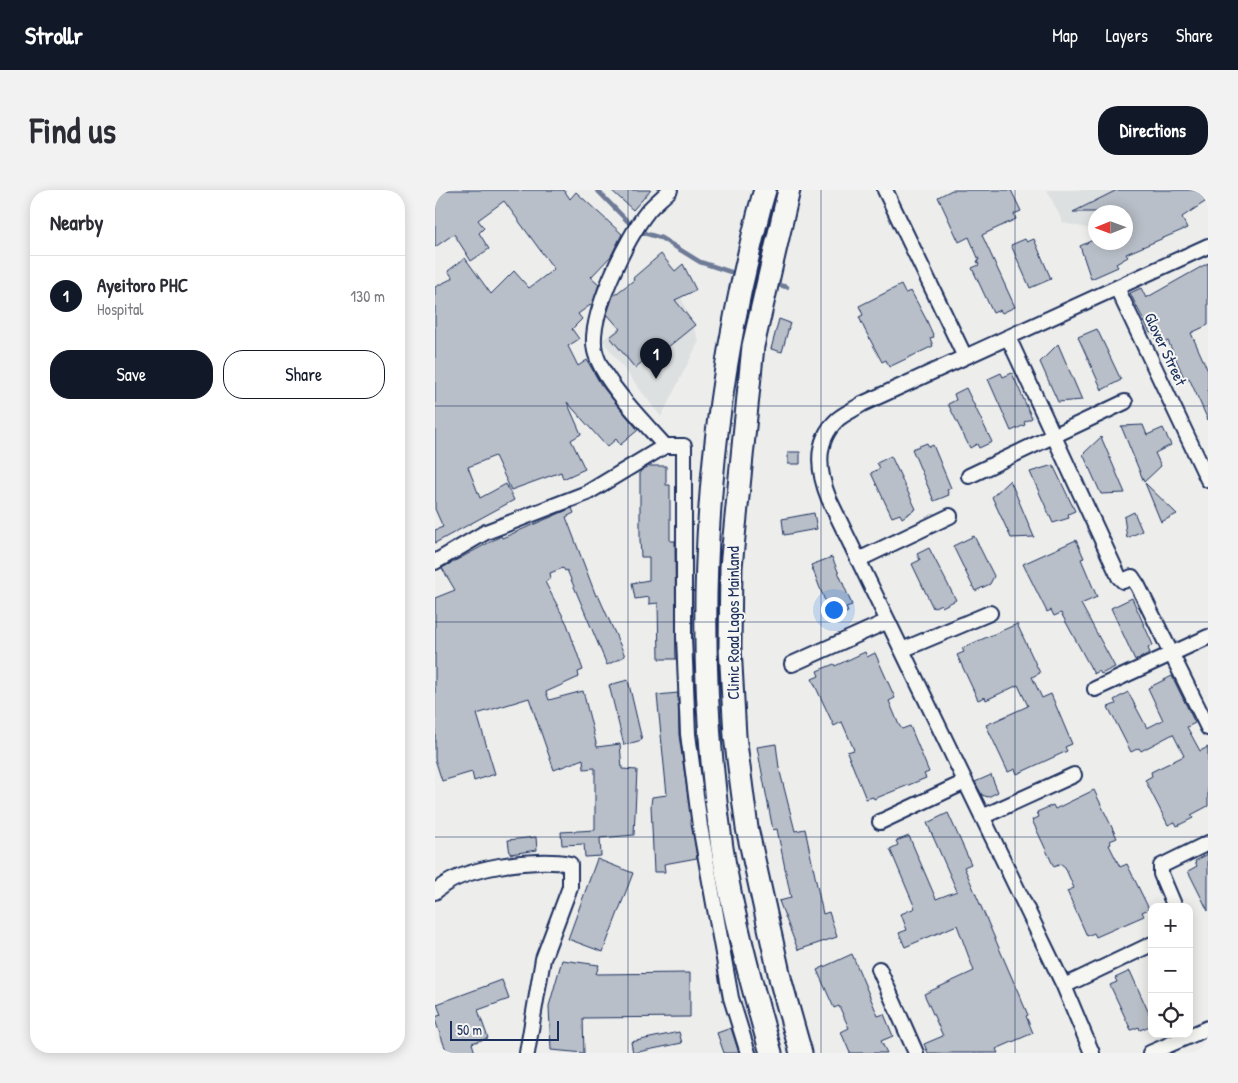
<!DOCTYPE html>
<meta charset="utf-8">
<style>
:root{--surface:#fff;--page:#f2f2f3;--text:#2b2b33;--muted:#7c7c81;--line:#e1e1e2;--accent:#111827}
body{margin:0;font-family:"Patrick Hand",sans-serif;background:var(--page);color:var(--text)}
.controls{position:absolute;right:15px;bottom:15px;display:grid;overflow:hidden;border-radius:10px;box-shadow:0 2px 12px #0003}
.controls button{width:45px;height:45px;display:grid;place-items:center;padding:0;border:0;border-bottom:1px solid var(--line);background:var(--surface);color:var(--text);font:25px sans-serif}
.compass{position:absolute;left:653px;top:15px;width:45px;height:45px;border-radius:50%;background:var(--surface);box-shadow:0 2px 12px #0003;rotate:269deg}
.scale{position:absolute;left:15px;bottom:12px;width:109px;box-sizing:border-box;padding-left:5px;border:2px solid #1b2f5e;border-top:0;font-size:14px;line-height:18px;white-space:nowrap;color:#1b2f5e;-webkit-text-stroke:4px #f6f6f2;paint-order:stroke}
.you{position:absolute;left:398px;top:419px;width:18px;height:18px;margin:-12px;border:4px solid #fff;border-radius:50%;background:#1a73e8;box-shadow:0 0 0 8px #1a73e833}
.badge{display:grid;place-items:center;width:32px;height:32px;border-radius:50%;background:var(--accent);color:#fff;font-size:16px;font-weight:700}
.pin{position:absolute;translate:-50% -41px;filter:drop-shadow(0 1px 2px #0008)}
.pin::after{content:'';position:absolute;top:26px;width:18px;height:15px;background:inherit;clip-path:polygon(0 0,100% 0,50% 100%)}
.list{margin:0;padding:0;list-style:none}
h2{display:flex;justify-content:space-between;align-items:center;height:65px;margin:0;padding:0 20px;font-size:21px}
h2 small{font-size:16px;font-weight:400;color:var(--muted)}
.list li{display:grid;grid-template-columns:32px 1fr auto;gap:15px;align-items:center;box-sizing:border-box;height:80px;padding:0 20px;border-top:1px solid var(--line)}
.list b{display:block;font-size:19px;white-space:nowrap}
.list p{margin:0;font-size:16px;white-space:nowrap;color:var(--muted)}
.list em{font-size:16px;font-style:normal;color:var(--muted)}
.actions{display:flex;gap:10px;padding:15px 20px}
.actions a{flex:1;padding:11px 0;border:1px solid var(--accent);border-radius:20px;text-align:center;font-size:18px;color:var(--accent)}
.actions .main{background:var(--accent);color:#fff}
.icon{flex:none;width:28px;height:28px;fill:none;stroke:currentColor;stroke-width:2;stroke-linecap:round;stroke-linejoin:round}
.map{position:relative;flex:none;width:773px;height:863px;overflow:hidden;border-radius:20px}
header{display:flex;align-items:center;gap:30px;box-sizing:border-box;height:70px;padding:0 25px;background:var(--accent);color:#fff}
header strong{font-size:24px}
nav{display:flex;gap:28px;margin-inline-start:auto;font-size:18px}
.intro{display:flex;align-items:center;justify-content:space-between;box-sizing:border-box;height:120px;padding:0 30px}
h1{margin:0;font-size:35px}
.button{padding:12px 22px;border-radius:20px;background:var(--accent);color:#fff;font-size:18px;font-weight:700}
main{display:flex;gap:30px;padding:0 30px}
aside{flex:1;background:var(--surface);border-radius:20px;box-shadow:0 2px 12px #0003}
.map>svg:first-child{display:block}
.built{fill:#dde0e1}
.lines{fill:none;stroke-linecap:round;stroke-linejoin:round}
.stream{stroke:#6e7a96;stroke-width:4.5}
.building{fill:#b9bfc8;stroke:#1b2f5e}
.minor-casing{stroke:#1b2f5e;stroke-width:18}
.primary-casing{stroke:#1b2f5e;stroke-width:25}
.minor{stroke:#f6f6f2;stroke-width:14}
.primary{stroke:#f6f6f2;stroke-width:21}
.grid{fill:none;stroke:#1b2f5e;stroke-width:1;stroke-opacity:0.55}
.labels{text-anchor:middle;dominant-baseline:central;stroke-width:4;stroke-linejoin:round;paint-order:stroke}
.street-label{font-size:16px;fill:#1b2f5e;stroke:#f6f6f2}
</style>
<header>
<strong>Strollr</strong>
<nav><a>Map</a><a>Layers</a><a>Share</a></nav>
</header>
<div class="intro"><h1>Find us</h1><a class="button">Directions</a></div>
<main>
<aside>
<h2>Nearby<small></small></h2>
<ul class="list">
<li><span class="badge">1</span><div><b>Ayeitoro PHC</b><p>Hospital</p></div><em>130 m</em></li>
</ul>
<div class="actions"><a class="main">Save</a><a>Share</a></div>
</aside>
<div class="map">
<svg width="773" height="863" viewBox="0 0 773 863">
<rect width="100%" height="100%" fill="#edeeec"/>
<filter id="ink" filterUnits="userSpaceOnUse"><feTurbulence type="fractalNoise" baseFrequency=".02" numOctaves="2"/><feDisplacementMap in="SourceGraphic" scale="10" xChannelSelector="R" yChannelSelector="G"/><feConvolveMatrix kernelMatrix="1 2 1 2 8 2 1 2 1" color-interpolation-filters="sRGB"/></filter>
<g filter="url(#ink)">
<path class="built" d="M612,0H756L690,22H660V40L628,33Z
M242,97L264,151L226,227L167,150Z"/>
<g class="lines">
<path class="stream" d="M162,0L202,41L226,48L265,72L302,84
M339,94L352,97"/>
</g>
<path class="building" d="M0,0H129L135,9L141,2L187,44L176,66L156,87L164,94L158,113L143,124L147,129L137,139L144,149L133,156L143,176L152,170L166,195L203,240L185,255L181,249L172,257L132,212L146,244L136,250L150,279L128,289L126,282L76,300L60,266L33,277L45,308L71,294L79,310L0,353V340L8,337L0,319V97L18,88L13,81L30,68L56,104L79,81L94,98L119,79L69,11L43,30L49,38L44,43L54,59L36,71L19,44L0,57Z
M176,0H216L198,20Z
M517,0H576L586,21L579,24L581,29L547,45L580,117L567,123L565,120L558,123L537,78L544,75L542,71L544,70L534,47L524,52L503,7Z
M682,0H769L773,10L747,27L752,38L691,64L693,67L681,74L683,77L656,89L645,56L660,49V52H690V22H638Z
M590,49L592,52L599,49L616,89L595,98L576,55Z
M226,64L240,81L248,74L261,100L240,110L260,135L211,175L208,171L200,178L175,147L185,139L172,124L178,106L199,90L198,88Z
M773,73V135L756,143L773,181V230L754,188L750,190L733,151L724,156L718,142L715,143L695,103L706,98L711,108Z
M466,95L470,103L476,101L491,129L499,147L495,148L498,156L454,177L451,170L447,172L430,140L424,127L428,125L424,116Z
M344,129L355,133L347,162L336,159Z
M662,139L686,190L667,200L643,147Z
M623,154L647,210L623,212L605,172Z
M566,183L568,187L577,183L597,228L589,232L590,235L576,241L553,189Z
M531,198L557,252L544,258L542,254L535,258L513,214L521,210L519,204Z
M708,235L712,245L728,238L736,255L720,263L726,276L709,292L686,236Z
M666,247L690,303L666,304L648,264Z
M492,253L494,257L498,255L516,298L512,300L514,305L499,311L477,259Z
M353,262H365V274H353Z
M456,266L481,319L467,328L465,324L457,327L436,283L445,278L442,273Z
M618,275L640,321L633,324L634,328L618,333L595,282Z
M214,276H231V295H235V351H240L241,469H224L223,413L214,414V407L200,409L197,393L214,390V367H206L205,350V281Z
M575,290L599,347L576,348L557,307Z
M710,293L742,324L726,332Z
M137,318L139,323L131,327L161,406L163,405L190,466L172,475L132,380L130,381L128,378L115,383L116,388L110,392L132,434L148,480L143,482L144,487L111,502L114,510L148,501L162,557L185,554L187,579L202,580L199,645L165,648L166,666L150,667L149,654L127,655L126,642L160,640V578L149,579L148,569L119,580L94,508L42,524L60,584L39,591L37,582L7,591L0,569V408L20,400L7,378L66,346L67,348Z
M699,322L707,341L692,348L689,327Z
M379,323L382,339L349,345L347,329Z
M539,346L559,386L555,394L540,401L518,356Z
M641,350L649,368L646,369L662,407L646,414L680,477L666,484L664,481L659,484L626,423L619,426L616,420L612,422L588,374Z
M494,358L521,410L507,417L506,414L498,418L477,374L485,370L482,364Z
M397,367L417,415L411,417L413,422L397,429L376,375Z
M697,408L718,455L713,458L715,463L700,470L676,418Z
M582,434L605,483L597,487L607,508L616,504L637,554L630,557L632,561L582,584L580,579L573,582L551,535L593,516L583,495L551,510L550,507L543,510L522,465L529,462L527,458Z
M430,462L432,467L440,463L460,508L454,511L464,535L467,539L475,536L494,582L489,584L491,588L439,609L438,607L431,609L412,562L419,560L417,555L407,532L399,536L377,489L384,486L382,481L399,474L400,476Z
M737,486L760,533L752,537L765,561L773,557V616L756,625L758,628L742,636L740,632L733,635L710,590L717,586L716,582L749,566L738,544L706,561L704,558L696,562L673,517L681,514L679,510L693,502L712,538L728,530L713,498Z
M193,490L207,550L189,555L174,495Z
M243,503L244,545L262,668L229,674L230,682H219L216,615L217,607L232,605L222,505Z
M341,554L344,578L360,641L370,639L388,724L394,722L402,747L363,760L344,711L356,708L342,639L338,640L322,557Z
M556,585L563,602L553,607L547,605L540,592Z
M659,600L682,648L675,651L676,654L674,655L685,677L692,674L714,719L707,722L709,726L661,747L659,743L652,746L632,701L639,698L630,677L626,674L619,677L597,630L604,627L602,622L618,615L620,619Z
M513,623L536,674L529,677L593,825L591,826L598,843L561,859L563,863H493L489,854L508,846L489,804L539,781L522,735L470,757L464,743L472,740L466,724L480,718L455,659L463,655L461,651L474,646L501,709L522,701L492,633Z
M101,647L102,660L75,664L73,650Z
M773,664V721L753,681L762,676L760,671Z
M162,669L198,683L168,762L133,749Z
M417,764L443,826L449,824L458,846L446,851L452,863H415L406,842L414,838L404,816L399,818L382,780Z
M127,770L164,775L161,784L255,783V827L148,828L149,863L116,860L114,816Z
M695,781L717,830V835L705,840L704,837L696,840L675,795L682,792L680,788Z
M67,790L74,809L43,820L53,848L37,853L40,863H12L0,830V827L6,825L2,814Z
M296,838L304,863H289L282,843Z
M244,842L247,853L198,863L196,852Z"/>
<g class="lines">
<defs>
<path id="minor" d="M450,0L530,167
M682,98L773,290
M573,147L684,387L688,391L697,387L703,396L773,538
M230,256C209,232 167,191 160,161C152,128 192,47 213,21C219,14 228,7 235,0
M534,286L690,212
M423,370L515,326
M0,372L51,342L152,303L230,256H249V447L253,544L265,636L296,808L313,863
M467,460L555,423
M357,474L453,431
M660,499L773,447
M547,627L639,585
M445,632L530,592
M0,702C25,677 101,667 135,674V697L108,769L92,863
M740,717L726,684V676L773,653
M444,779L481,863
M629,796L717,754
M657,863L629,796L394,309C383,282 379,251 403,229C410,223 420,219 427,214L773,56
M715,863L773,838"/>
<path id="primary" d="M330,0C320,32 314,65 306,98C267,281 260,472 287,658C298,727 317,796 336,863
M354,0L318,156L296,377L295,457L300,546L312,638L346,792L366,863"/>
</defs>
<use href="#minor" class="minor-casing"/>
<use href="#primary" class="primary-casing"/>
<use href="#minor" class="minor"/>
<use href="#primary" class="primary"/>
</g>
</g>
<path class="grid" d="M193,0V863M386,0V863M580,0V863M0,216H773M0,432H773M0,647H773"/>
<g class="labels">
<g class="street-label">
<text transform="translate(731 159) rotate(65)">Glover Street</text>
<text transform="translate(298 433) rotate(-90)">Clinic Road Lagos Mainland</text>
</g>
</g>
</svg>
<div class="controls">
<button>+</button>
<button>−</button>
<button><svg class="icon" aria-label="locate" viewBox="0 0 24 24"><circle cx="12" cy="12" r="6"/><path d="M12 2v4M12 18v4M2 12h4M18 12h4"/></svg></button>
</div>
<svg class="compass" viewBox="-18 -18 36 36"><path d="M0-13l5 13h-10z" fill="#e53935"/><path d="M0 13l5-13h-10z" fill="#7c7c81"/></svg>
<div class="scale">50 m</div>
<div class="you"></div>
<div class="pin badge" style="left:221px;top:189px">1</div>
</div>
</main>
